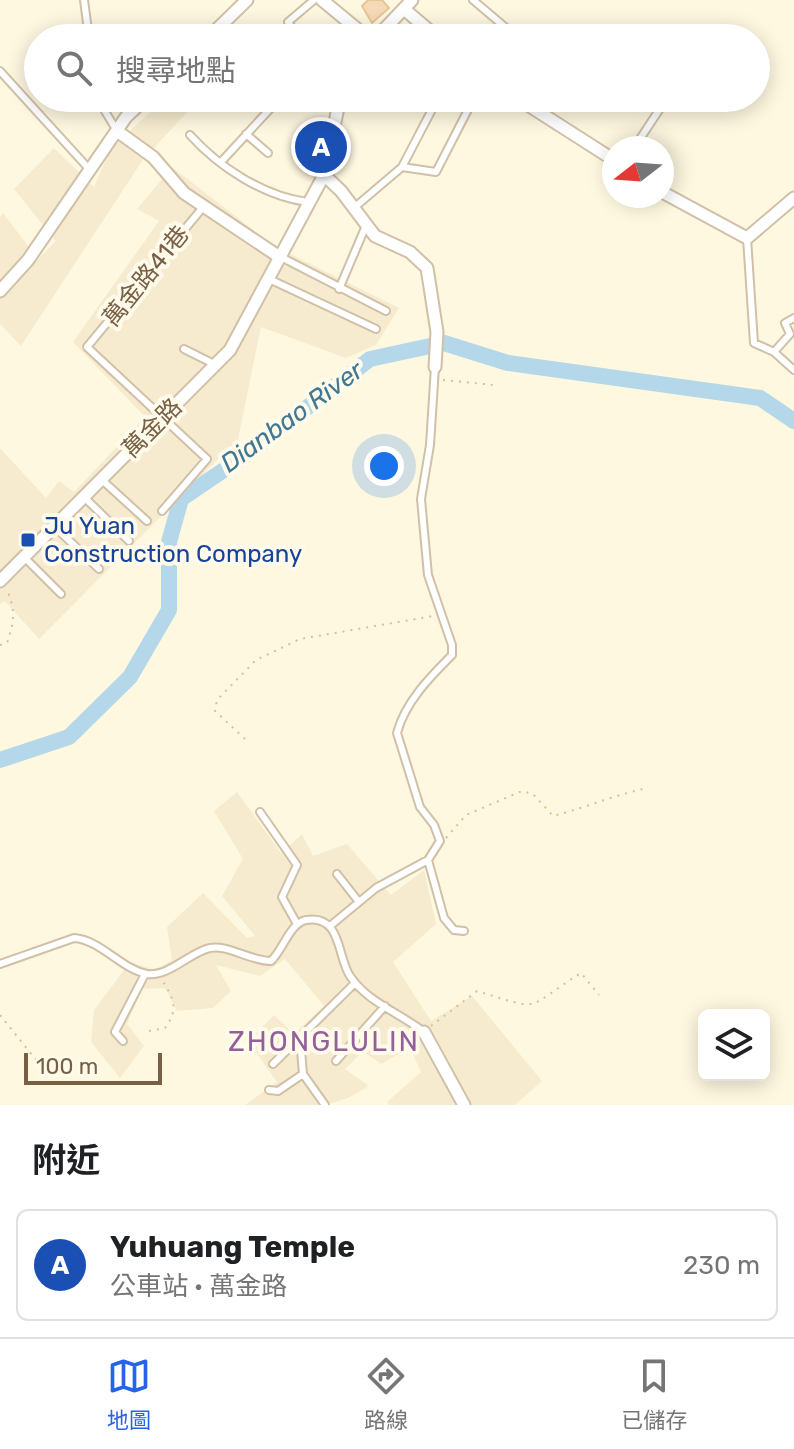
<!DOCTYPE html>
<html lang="zh-TW">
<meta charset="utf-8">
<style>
:root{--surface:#fff;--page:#f6f6f6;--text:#202124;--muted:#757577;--line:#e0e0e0;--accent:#2563eb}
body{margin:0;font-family:Rubik,"Noto Sans TC",sans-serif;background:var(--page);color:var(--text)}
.controls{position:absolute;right:24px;bottom:24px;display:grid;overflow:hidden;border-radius:12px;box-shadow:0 4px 20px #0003}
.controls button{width:72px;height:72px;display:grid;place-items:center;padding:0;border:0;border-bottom:2px solid var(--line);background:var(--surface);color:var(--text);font:40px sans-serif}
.compass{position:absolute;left:602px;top:136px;width:72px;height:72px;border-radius:50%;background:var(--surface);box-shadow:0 4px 20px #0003;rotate:253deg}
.scale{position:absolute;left:24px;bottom:20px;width:138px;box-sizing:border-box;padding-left:8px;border:4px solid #776046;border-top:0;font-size:22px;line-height:28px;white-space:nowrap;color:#776046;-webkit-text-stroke:6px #fffae9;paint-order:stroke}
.you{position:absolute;left:384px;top:466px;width:28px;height:28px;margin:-20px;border:6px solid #fff;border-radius:50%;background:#1a73e8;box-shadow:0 0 0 12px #1a73e833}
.badge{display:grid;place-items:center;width:52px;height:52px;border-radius:50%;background:var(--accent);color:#fff;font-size:26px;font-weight:700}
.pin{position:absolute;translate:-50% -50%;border:4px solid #fff;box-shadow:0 2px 8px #0006}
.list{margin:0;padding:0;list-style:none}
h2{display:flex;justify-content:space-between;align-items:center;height:104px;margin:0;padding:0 32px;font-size:34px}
h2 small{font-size:26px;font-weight:400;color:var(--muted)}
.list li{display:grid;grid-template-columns:52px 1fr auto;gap:24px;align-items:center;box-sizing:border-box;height:112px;margin:0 16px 16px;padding:0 16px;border:2px solid var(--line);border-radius:12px}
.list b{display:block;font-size:30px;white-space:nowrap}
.list p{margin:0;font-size:26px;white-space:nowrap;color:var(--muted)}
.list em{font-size:26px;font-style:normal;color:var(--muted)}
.icon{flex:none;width:44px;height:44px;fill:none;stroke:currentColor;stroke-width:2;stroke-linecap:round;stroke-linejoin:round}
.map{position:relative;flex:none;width:794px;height:1105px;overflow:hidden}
.search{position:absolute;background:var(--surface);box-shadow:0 4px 20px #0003;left:24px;right:24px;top:24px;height:88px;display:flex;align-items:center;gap:20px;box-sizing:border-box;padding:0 28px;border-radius:44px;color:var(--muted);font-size:30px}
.sheet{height:232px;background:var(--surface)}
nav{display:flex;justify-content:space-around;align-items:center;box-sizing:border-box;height:112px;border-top:2px solid var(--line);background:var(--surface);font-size:22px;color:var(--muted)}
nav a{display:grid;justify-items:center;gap:4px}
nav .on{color:var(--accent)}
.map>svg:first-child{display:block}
.residential{fill:#f6ebcf}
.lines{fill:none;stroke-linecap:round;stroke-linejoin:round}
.river{stroke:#b4d8e9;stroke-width:16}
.building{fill:#f5dab7;stroke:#e9c496;stroke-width:2}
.service-casing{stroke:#d0c0a7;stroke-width:10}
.minor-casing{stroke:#d0c0a7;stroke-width:15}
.path{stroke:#dabe9a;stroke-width:2;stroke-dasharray:2 6;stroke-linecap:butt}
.service{stroke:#fff;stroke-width:6}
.minor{stroke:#fff;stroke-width:11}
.transit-dot{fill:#1a4fb4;stroke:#fffae9;stroke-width:3}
.labels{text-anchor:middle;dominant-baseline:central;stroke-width:8;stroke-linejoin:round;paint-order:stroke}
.street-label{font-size:24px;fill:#776046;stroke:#fffae9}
.transit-label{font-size:24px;fill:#164399;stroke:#fffae9;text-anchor:start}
.water-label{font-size:26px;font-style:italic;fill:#417894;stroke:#fffae9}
.quarter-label{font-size:28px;letter-spacing:2px;fill:#92619b;stroke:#fffae9}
</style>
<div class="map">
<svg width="794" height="1105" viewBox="0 0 794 1105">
<rect width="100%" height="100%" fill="#fef8e1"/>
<path class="residential" d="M165,98H200L142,161L21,346L0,324V217L3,213L38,259L56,241L14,189L54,148L94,187L110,150Z
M172,167L274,246L399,308L376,345L346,358L261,327L238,439L39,639L5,601L0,604V448L46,498L59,481L74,492L145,417L73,342L159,221L137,209Z
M237,792L281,853L302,834L313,856L347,844L391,895L424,870L436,924L393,962L431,1021L472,996L542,1081L515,1105H389L387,1102L421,1072L410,1048L381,1064L363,1051L345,1069L369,1086L348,1098L326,1105H245L277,1082L248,1041L274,1015L294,1034L324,1006L285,959L260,976L216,965L231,991L213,1008L177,1011L165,988L142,989L127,1024L144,1046L120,1078L91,1042L94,1010L130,962L156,970L172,960L167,927L203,893L247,938L255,936L222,896L243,859L214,811Z"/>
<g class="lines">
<path class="river" d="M0,760L69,737L130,677L169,610V542L181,499L243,457L370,359L444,343L508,363L760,398L794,421"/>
</g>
<path class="building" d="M368,0H382L389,8L372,23L362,6Z"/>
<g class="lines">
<defs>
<path id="service" d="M84,0L89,38
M473,0L518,38
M296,33L288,22L314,0
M0,71L90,170
M97,98L117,131
M256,98L266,111
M246,134L268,153
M190,135C219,167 263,196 307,202
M634,148L667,98
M221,162L280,98
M402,167L438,98
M355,207L402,167L436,172L474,98
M747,238L754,343L774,352L794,370
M279,256L386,311
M269,279L376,329
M339,289L365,228
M184,349L216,365
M774,352L790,334L785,323L794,318
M102,480L147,521
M85,498L129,541
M162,511L207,459L87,347L204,206
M55,527L99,569
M24,557L61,594
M260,812L297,865L282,897L297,924
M428,860L444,918L454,930L464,931
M337,874L359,902
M330,926L376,888L428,860L440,841L434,825L420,807L397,733C405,702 431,676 452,655V645L428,575L421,499L430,445L435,367
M0,964L74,938C101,940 121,969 147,974C169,977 190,952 210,948C227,944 250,961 271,961C283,950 290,923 306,920C342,914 337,957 350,976C367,1002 400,1013 424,1032
M300,1038L303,1074L325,1105
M123,1041L115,1032L145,974
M336,1061L385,1006
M273,1064L355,983
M269,1090L278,1091L303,1074"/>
<path id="minor" d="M322,0L368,38
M404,9L438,38
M208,38L247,0
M376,38L412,0
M517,98L614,160
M117,131L153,157L184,193L278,256
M324,175L341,191L375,236L410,252L427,268L437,332L435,367
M662,192L747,238L794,198
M0,291L28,260L126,117L146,98
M0,581L230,350L324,175L340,98
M424,1032L464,1105"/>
</defs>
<use href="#service" class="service-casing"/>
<use href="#minor" class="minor-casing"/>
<path class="path" d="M443,380L494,385
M0,645L7,643C14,623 16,610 7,590
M245,739L215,711L217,700L256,660L300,639L433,616
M446,838L466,815L522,791L533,794L553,816C584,808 612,796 643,789
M0,1015L48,1075
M431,1026L477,991C545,1012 523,1009 581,973L599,995
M149,1031L165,1028C179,1009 174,999 162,980"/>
<use href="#service" class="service"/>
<use href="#minor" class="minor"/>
</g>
<rect class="transit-dot" x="20" y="532" width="16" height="16" rx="4"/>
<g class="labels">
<g class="street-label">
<text transform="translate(146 276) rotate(-51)">萬金路41巷</text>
<text transform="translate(152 428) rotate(-45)">萬金路</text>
</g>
<g class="transit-label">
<text x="44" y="526">Ju Yuan<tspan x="44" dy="28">Construction Company</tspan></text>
</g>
<g class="water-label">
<text transform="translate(292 417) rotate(-36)">Dianbao River</text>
</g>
<g class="quarter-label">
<text x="324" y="1041">ZHONGLULIN</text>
</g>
</g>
</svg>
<div class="controls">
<button><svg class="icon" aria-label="layers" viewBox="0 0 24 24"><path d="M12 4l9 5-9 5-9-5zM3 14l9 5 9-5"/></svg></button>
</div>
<svg class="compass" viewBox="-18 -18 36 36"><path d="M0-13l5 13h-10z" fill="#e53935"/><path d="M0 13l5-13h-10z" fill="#757577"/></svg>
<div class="scale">100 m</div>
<div class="you"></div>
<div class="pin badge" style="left:321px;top:147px;background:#1a4fb4">A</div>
<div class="search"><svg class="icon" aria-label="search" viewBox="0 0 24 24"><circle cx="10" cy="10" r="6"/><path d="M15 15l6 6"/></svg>搜尋地點</div>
</div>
<section class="sheet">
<h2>附近<small></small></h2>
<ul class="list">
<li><span class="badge" style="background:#1a4fb4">A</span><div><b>Yuhuang Temple</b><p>公車站 · 萬金路</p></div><em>230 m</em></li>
</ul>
</section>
<nav>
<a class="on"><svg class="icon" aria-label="map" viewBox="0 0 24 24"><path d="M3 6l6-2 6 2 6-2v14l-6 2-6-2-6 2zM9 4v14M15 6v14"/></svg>地圖</a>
<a><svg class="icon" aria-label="directions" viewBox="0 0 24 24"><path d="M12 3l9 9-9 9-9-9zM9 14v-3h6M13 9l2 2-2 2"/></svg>路線</a>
<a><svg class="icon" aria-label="saved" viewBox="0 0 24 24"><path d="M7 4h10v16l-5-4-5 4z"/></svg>已儲存</a>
</nav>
